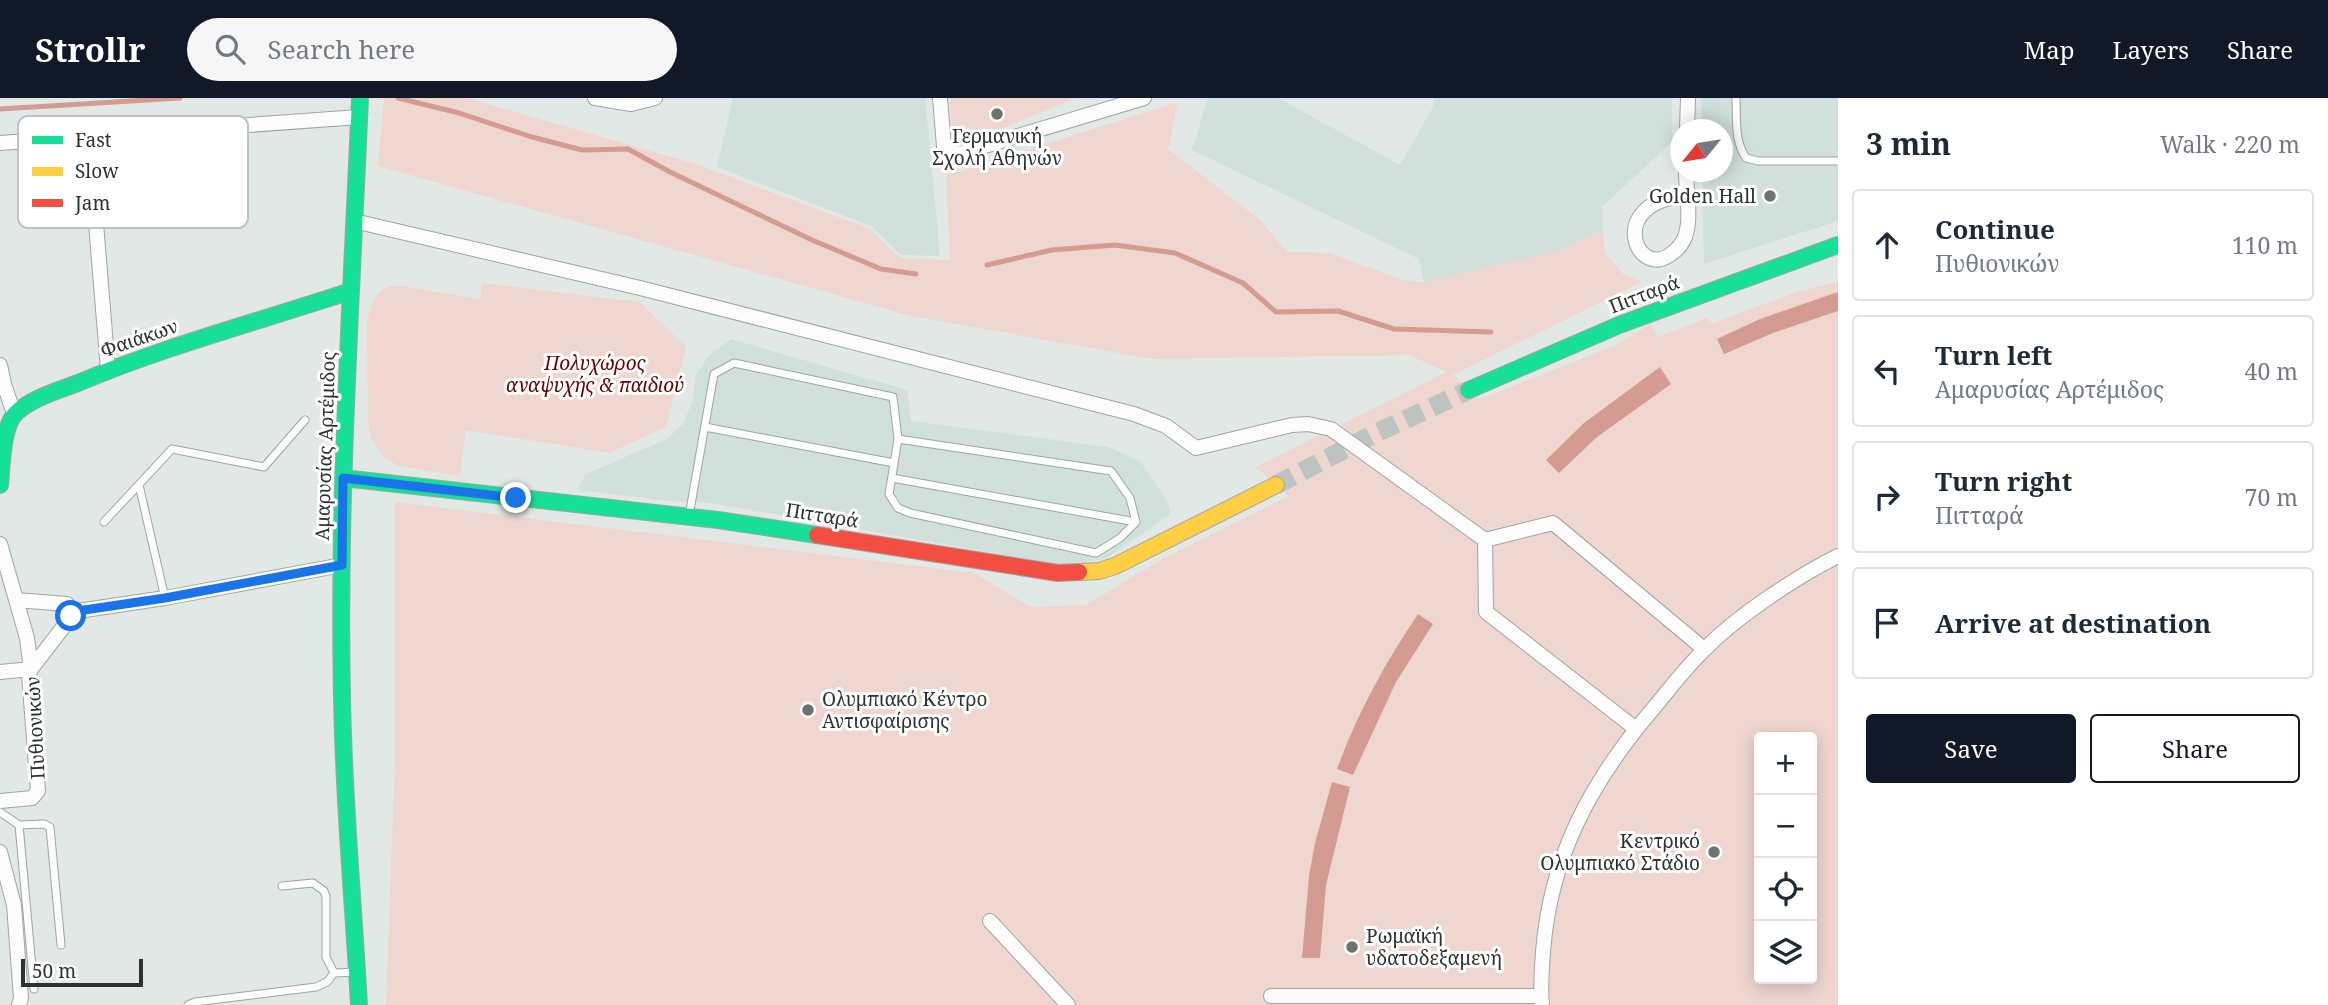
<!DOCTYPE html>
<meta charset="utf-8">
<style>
:root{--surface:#fff;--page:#f6f6f7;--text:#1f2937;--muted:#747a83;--line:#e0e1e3;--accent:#111827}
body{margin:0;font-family:"Noto Serif",serif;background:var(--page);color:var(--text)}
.controls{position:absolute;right:21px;bottom:21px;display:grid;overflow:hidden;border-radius:7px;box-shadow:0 4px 18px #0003}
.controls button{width:63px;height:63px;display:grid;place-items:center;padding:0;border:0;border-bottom:2px solid var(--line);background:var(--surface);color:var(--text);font:35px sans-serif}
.compass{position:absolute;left:1670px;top:21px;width:63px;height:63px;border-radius:50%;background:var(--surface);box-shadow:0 4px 18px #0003;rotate:240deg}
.scale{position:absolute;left:21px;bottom:18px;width:122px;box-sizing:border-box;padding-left:7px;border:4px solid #2d3230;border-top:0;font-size:19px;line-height:24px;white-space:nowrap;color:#2d3230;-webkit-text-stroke:5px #fff;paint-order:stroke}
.stop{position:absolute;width:21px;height:21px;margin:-16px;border:5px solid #1a73e8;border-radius:50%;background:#fff}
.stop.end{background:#1a73e8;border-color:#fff;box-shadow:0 2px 7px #0008}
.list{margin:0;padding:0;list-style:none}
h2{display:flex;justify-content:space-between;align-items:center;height:91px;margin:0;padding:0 28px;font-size:30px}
h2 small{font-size:23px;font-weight:400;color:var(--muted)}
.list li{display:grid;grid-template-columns:46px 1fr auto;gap:21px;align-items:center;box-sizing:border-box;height:112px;margin:0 14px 14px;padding:0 14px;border:2px solid var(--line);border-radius:7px}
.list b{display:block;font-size:26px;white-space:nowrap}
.list p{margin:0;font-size:23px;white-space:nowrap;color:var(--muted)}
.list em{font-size:23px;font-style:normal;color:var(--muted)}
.actions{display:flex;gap:14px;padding:21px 28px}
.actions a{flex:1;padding:16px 0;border:2px solid var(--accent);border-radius:7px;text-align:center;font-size:24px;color:var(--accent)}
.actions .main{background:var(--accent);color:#fff}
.icon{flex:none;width:38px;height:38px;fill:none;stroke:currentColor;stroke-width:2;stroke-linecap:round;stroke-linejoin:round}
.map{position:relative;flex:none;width:1838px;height:907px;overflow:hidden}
header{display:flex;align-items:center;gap:42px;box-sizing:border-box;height:98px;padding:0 35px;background:var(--accent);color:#fff}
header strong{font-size:33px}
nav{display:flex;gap:38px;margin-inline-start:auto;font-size:24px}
.search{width:490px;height:63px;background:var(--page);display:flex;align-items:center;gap:18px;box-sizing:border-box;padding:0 24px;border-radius:38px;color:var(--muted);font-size:26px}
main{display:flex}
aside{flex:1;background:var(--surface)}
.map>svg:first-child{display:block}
.built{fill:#d1e0da}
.green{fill:#efd6d1;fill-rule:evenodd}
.water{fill:#d39b91}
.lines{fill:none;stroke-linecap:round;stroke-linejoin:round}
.stream{stroke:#d39b91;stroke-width:5}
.secondary-tunnel{stroke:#bec4c2;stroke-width:19;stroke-dasharray:19 10;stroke-linecap:butt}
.lane-casing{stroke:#9fa5a3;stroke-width:9}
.street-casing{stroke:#9fa5a3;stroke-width:16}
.fast-casing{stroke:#9fa5a3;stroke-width:18}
.slow-casing{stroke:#9fa5a3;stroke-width:18}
.jam-casing{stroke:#9fa5a3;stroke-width:18}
.lane{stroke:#fbfcfb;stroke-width:7}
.street{stroke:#fbfcfb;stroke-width:14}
.fast{stroke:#16e098;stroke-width:16}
.slow{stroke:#ffcf43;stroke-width:16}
.jam{stroke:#f24e42;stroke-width:16}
.route{stroke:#1a73e8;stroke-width:9}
.poi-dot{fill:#6c7270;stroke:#fff;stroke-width:2.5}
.labels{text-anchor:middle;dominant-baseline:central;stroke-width:6;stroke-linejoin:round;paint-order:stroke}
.poi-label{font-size:19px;fill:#2d3230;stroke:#fff;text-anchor:end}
.street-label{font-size:19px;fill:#2d3230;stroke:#fff}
.park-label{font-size:19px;font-style:italic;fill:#6a0000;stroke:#fff}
.key{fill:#fff;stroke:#c0c2c1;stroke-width:2}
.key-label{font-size:19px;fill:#2d3230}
</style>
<header>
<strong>Strollr</strong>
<div class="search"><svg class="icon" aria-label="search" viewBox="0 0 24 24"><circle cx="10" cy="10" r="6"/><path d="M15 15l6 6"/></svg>Search here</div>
<nav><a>Map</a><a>Layers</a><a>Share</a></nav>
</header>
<main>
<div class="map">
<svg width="1838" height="907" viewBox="0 0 1838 907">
<rect width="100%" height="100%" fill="#e2e8e6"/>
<path class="built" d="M733,0H925L940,158L901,157L871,128L717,69Z
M1208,0H1278L1400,67L1433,9L1434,0H1672V44L1603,108V132L1562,152L1541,215L1424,184L1419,161L1192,52Z
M1701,0H1838V123L1704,166L1702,74H1722V32L1702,31Z
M731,241L907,292L911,323L1108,349L1140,363L1167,402L1171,416L1105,461L1062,467L711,405L669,403L577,392L586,376L667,341L684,325L692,303L696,277L708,259Z"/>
<path class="green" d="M384,0H466L696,66L870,131L900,160L950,162L946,76L958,74L1178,4L1168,51L1260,122L1287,154L1329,155L1406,183L1424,184L1562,152L1603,132L1605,155L1623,176L1641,184L1453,277L1480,301L1614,248L1651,226L1657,239L1707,220L1710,226L1794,195L1838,184V907H386L395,660V404L974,475L1031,509L1086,507L1166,459L1288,398L1256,369L1447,274L1409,257L1152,261L911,218L378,68ZM1759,639H1812V881H1759Z
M950,0H1075L961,48L952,30Z
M482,185L640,204L686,249L666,329L609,355L466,332L460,378L398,368L382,357L371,340L368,323L367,224L371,208L379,194L390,188H402L480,201Z"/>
<path class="water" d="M1838,194V213L1773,235L1724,256L1717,241L1760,221Z
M1660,269L1671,286L1597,339L1559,375L1546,362L1584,325Z
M1418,516L1433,526L1396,584L1353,677L1337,671C1357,616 1385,565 1418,516Z
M1332,684L1350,689L1326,787L1320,860H1302L1309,778L1315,745Z"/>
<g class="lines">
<path class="stream" d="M398,0L459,15L532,39L582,52L628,51L670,74L812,142L881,171L916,176
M0,11L180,0
M987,167L1052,152L1115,147L1175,155L1243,185L1276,214L1338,213L1394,231L1491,234"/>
<path class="secondary-tunnel" d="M1276,387L1372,337L1469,292"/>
<defs>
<path id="lane" d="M1736,0C1737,22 1734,42 1746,60L1758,63H1838
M705,329L894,365
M892,380L1136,424
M139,387L165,500
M689,418L714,276L734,265L893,299L898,341L889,396L898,410L910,415L1096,455L1120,440L1136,424L1130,400L1111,373L898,341
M104,424L172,351L264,369L305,322
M0,714L19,727L34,891
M19,727L44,726L50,729L61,847
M282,788L313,785L324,793L326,798V859L334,875L357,874
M188,907L195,904L316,889L327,884L334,875"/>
<path id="street" d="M595,0L631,6L655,0
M940,0L944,48L958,56L1144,0
M1687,32L1688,0
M89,40L108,272
M0,45L359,19
M1686,98C1605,103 1636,183 1671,156C1677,152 1682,146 1685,139C1692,120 1686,93 1686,74
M354,123L640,190L1134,316L1166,328L1196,350L1292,327L1308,326L1331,331L1485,442L1553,425L1704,551
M0,267L4,286L14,316
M1485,442L1486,514L1636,631
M0,446L27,540L31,571L0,574
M16,502L67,506L71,514
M0,703L32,700L38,693L29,577L31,571L68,523L71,514L165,500L342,467
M0,754L14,807L21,900L19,907
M990,823L1068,907
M1271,898H1541
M1542,907C1540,890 1542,871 1543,854C1550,759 1591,684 1652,612C1669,592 1685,570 1704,552C1737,518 1796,479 1838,458"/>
<path id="fast" d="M1469,292L1619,227L1838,147
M343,380L718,422L817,437
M0,387C2,369 2,328 16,315C32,300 57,293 78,285C166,248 260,223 351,193
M359,907C354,817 346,727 343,637C336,424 351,212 360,0"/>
<path id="slow" d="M1079,474L1099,473L1115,468L1276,387"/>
<path id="jam" d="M817,437L1058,475L1079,474"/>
</defs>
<use href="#lane" class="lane-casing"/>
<use href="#street" class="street-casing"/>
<use href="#fast" class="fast-casing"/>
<use href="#slow" class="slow-casing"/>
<use href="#jam" class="jam-casing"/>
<use href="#lane" class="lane"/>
<use href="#street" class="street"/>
<use href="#fast" class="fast"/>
<use href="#slow" class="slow"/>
<use href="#jam" class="jam"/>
</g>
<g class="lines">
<path class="route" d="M71,518V514L165,500L342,467L343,380L516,400"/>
</g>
<g class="poi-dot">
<circle cx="997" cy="16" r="7"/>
<circle cx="1770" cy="98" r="7"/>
<circle cx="808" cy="612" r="7"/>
<circle cx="1714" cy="754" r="7"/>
<circle cx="1352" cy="849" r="7"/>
</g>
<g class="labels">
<g class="poi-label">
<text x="997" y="38" text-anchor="middle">Γερμανική<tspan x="997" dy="22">Σχολή Αθηνών</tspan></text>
<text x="1756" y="98">Golden Hall</text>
<text x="822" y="601" text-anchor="start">Ολυμπιακό Κέντρο<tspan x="822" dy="22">Αντισφαίρισης</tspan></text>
<text x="1700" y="743">Κεντρικό<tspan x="1700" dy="22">Ολυμπιακό Στάδιο</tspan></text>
<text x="1366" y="838" text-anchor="start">Ρωμαϊκή<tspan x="1366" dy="22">υδατοδεξαμενή</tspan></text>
</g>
<g class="street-label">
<text transform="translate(1644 196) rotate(-21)">Πιτταρά</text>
<text transform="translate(139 240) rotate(-19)">Φαιάκων</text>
<text transform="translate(325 348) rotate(-88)">Αμαρυσίας Αρτέμιδος</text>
<text transform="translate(822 417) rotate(9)">Πιτταρά</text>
<text transform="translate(35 630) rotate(-93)">Πυθιονικών</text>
</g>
<g class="park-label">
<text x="595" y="265">Πολυχώρος<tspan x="595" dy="22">αναψυχής &amp; παιδιού</tspan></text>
</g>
</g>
<rect x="18" y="18" width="230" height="112" rx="10" class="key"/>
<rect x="32" y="38" width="31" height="8" fill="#16e098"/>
<rect x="32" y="69" width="31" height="9" fill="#ffcf43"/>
<rect x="32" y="101" width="31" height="8" fill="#f24e42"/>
<g class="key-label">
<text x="75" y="49">Fast</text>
<text x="75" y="80">Slow</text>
<text x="75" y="112">Jam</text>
</g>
</svg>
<div class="controls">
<button>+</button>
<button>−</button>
<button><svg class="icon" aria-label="locate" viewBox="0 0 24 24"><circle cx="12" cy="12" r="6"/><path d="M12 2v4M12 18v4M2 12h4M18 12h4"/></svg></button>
<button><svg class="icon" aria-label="layers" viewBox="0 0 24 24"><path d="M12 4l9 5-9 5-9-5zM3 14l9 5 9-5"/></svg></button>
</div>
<svg class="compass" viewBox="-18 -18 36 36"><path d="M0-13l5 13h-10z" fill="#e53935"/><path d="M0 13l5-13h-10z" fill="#747a83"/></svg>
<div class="scale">50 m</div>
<div class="stop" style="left:71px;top:518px"></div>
<div class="stop end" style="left:516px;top:400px"></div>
</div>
<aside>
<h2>3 min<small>Walk · 220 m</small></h2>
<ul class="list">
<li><svg class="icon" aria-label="ahead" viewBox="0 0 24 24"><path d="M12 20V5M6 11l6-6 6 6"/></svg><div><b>Continue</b><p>Πυθιονικών</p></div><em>110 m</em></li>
<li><svg class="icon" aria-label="left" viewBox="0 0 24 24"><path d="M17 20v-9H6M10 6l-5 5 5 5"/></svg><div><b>Turn left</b><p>Αμαρυσίας Αρτέμιδος</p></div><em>40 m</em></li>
<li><svg class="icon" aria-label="right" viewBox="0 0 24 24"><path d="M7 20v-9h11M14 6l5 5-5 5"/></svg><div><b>Turn right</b><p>Πιτταρά</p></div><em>70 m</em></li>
<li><svg class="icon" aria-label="arrive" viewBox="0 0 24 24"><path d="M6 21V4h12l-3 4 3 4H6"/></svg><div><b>Arrive at destination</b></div></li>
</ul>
<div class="actions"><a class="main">Save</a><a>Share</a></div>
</aside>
</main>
